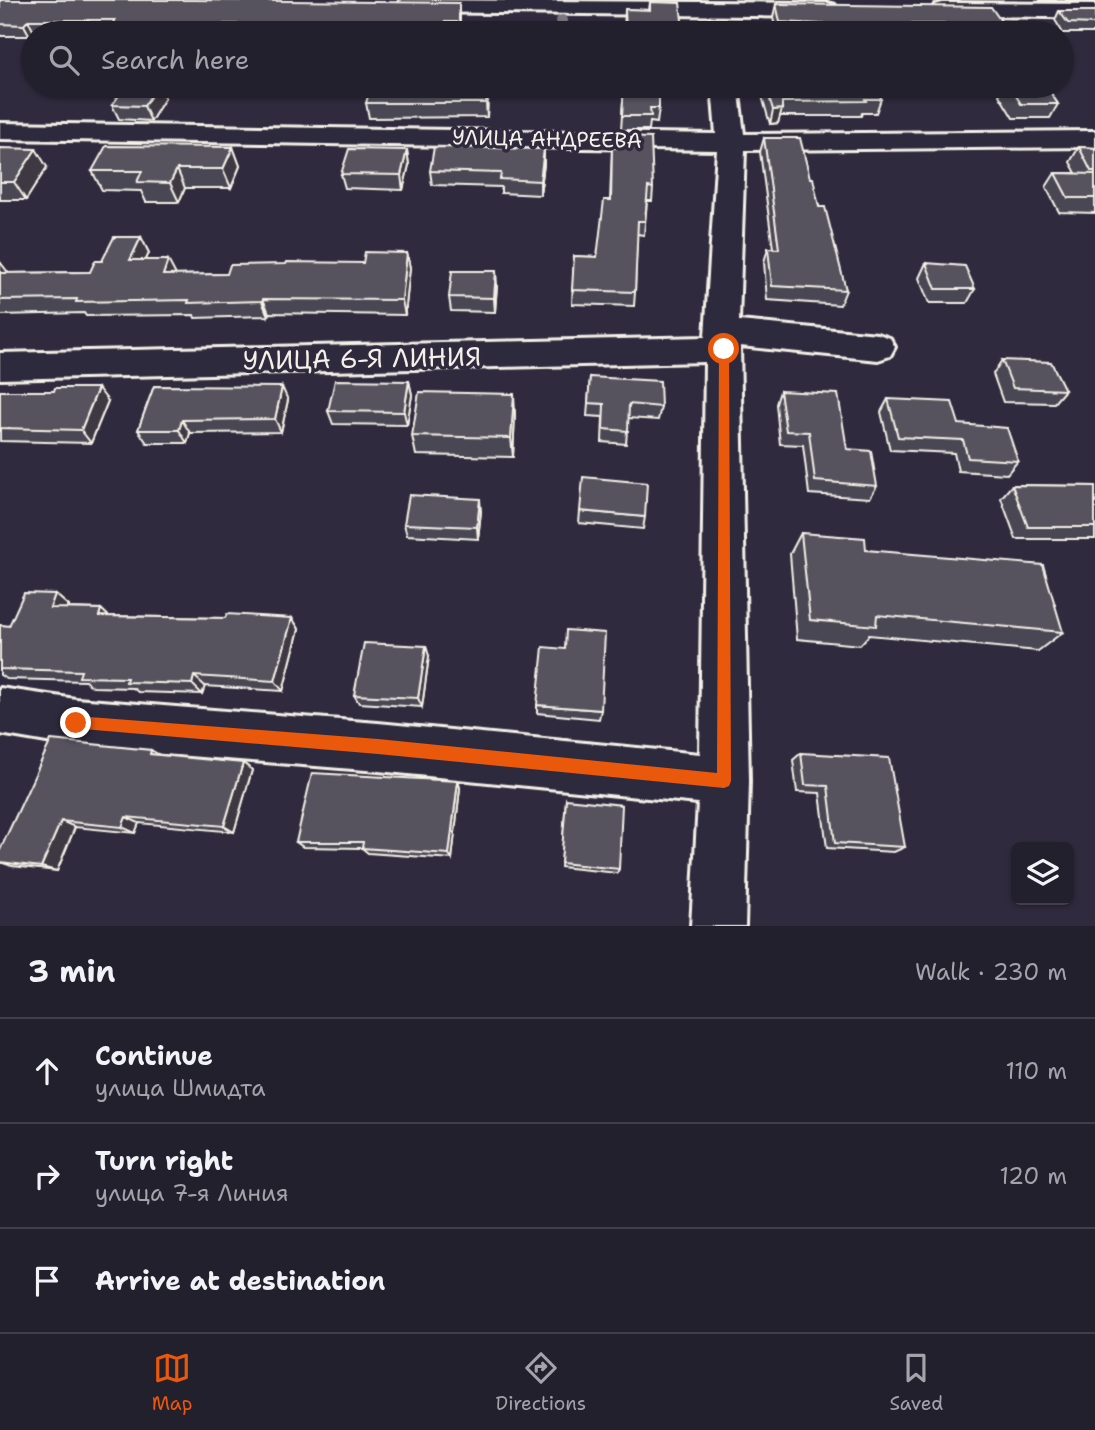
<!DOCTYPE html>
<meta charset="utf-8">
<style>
:root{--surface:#23202e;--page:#2f2d3a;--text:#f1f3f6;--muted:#a3a3aa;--line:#403e4a;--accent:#ea580c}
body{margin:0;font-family:"Shantell Sans",sans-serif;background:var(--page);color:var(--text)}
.controls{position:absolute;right:21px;bottom:21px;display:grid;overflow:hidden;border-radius:10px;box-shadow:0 2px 5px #0004}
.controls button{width:63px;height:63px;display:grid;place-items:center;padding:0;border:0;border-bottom:2px solid var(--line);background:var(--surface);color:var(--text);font:35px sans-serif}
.stop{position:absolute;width:21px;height:21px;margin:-16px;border:5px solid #ea580c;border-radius:50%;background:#fff}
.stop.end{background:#ea580c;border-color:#fff;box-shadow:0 2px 7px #0008}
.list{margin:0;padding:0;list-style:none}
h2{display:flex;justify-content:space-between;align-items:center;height:91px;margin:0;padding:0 28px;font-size:30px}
h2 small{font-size:23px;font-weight:400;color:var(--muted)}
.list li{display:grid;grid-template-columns:46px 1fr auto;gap:21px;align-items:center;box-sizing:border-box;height:105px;padding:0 28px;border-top:2px solid var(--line)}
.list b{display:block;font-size:26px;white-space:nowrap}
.list p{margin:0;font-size:23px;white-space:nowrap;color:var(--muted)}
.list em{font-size:23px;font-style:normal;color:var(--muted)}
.icon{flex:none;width:38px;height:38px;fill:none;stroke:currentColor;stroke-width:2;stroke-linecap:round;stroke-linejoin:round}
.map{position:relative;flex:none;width:1095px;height:926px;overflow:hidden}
.search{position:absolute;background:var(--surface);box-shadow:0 2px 5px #0004;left:21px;right:21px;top:21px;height:77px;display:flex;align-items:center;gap:18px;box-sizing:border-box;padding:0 24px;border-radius:38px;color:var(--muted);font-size:26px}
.sheet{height:406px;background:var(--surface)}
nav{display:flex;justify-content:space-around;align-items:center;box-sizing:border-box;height:98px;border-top:2px solid var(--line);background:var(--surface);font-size:19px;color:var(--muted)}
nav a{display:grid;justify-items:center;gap:4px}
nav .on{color:var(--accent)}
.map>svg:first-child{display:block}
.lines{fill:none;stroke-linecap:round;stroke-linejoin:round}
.minor-casing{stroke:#f4f1e8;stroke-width:6}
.minor{fill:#2f2a3d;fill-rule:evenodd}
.tree{fill:#7a757e}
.wall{fill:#4a4752;stroke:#f4f1e8;stroke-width:2}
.shaded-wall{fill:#3c3942;stroke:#f4f1e8;stroke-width:2}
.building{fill:#56525f;stroke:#f4f1e8;stroke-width:2}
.route{fill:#ea580c}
.labels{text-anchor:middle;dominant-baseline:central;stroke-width:7;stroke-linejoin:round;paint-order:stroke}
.far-street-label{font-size:21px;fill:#f4f1e8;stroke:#2f2a3d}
.street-label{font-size:26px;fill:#f4f1e8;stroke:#2f2a3d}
</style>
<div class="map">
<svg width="1095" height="926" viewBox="0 0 1095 926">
<rect width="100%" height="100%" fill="#2f2a3d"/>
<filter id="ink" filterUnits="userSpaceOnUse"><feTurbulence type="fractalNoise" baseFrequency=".0143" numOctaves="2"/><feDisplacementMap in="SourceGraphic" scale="14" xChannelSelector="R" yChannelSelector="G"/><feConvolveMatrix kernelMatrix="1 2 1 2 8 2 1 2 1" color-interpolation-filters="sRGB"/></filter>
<g filter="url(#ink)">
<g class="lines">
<defs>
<path id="minor" d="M401,0L827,3L835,5L839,10L835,15L827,17L408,12L400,10L397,5Z
M943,3L1095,4V18L935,15L931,10L935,5Z
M712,86H738L744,134L1095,131V147L745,150L739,321L878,334L890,338L895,347L890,356L878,360L740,346L749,781L745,926H691L698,803L378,771L76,747L0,734V688L76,699L378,723L700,754L705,362L0,379V353L705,337L717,150L0,139V123L716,134Z"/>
</defs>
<use href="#minor" class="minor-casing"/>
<use href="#minor" class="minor"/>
</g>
<circle class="tree" cx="562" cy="21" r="6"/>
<path class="wall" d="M0,0L460,14V33H112L111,32H34L30,36H0Z
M1040,0H1095V2L1041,1Z
M650,2L683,29V33H624L625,9L649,10Z
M776,4L1003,24L999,33H776L773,17Z
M1059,11H1095V33H1063L1055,20Z
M126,86H160L165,98L151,121L119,119L112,105Z
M624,86L659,108L657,123L650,122L649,130H621Z
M759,86H878L881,99L876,113H862L861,116H780L778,123L770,124Z
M1004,86H1046L1058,104L1050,118H1013L999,95Z
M488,93L487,117L369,118L366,103Z
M764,138L810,178L846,290L840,305L767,300L764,262L768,248H773L760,152Z
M233,147L240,166L231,188H185L179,202H146L141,191L102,190L92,171Z
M1079,147L1095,148V213L1059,212L1046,187L1055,173H1076L1070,162Z
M0,148L47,167L26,200H0Z
M612,148L653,188L652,201H647L644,235L637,234L635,292L634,306L572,304L574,256L597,257L610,200Z
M544,149V164L540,195L501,193V187L432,185L430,171Z
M407,150L409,165L403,190L345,188L341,174Z
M141,237L149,253L145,260L176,275L227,274L363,263L407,253L410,268L405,315L269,313L268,316L195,318L194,315L86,316L84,313L0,315V262L8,273L90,272L102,261Z
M926,263L975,289L967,303H929L919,278Z
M497,285L495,312L451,311L449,297Z
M1002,360L1065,390L1054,403L1003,402L993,374Z
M590,377L661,407L658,420L628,418L626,444L602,442L603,417L587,416Z
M409,381L412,395L407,425L333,424L328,411Z
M154,386L288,400L281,432L190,433L187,443H147L138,430Z
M0,391L108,401L91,443L0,441Z
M780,391L847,449L877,486L870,498L809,494L803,445L780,444L776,404Z
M888,399L959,424L1018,461L1007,474L958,471L954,453L890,450L881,412Z
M515,413L513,457L416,455L412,436Z
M1012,485L1095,486V539H1016L1001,498Z
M481,511L478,539L407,535L404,524Z
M580,511L645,517L643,529L579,523Z
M801,533L866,550L1063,632L1038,651L869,635L860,645L797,639L790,554Z
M55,594L69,606L68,608L101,609L108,616L225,618H292L299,629L283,691L205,686L202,694L138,692L133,688L93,687L85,681L7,679L0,675V625L9,626Z
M429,656L422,707L359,703L354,695Z
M537,705L601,710L599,719L537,713Z
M801,753L905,847L894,852L827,848L820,793L797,792L793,760Z
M160,755L243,763L252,770L234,832L139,823L135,833L75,827L57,871L12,866L0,862V850Z
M458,781L460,788L452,859L368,853L362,848L303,847L296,842Z
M566,799L619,869L617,873L561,867Z"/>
<path class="shaded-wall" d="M28,20L34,32L30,36L24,25Z
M445,22L446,33H444V27Z
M224,24L227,33H225L223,26Z
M157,86H160L165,98L151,121L144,106Z
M487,86L488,93L487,117L486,103Z
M782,109L778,123L770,124L773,110Z
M233,147L240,166L231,188L223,169Z
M36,149L47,167L26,200L14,182Z
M544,149V164L540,195V181Z
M407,150L409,165L403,190L401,175Z
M177,169L185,188L179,202L170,183Z
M141,237L149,253L139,275L130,260Z
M407,253L410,268L405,315L402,300Z
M168,260L176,275H163Z
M0,262L10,275L0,285Z
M496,271L497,285L495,312L494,298Z
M263,299L269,313L268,316L262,301Z
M409,381L412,395L407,425L404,412Z
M282,387L288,400L281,432L275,419Z
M98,388L108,401L91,443L81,430Z
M514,394L515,413L513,457L511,438Z
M182,420L190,433L187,443L179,430Z
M480,499L481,511L478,539L477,527Z
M55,594L69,606L64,619L50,608Z
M101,609L114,621L99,616Z
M292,618L299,629L283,691L275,681Z
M426,646L429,656L422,707L418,698Z
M194,676L205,686L202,694L192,684Z
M151,750L163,757L150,754Z
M243,763L252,770L234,832L224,826Z
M458,781L460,788L452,859L449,854Z
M126,817L139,823L135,833L122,827Z
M61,821L75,827L57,871L41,867Z"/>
<path class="building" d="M0,0H194L459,3V22H445L444,27L224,24L223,26L145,28L110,27L115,20H28L24,25L0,24Z
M650,2L680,3L683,29H668V33H626L625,9L650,10Z
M776,4L991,7L1003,24H902L904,28L780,22Z
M1059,11H1095V24L1068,23Z
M126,86H157L144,106L112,105Z
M371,86H487L486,103H366Z
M624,86H659V108H650L651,116H622Z
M766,86H878L881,99H865L866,101L782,102V109L773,110Z
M1010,86H1046L1058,104H1021Z
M621,137L651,138L653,188L648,187L645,221H638L635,292L572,290L574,256L597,257L604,200H611L612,148H620Z
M764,138H800L810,178H813L819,207H825L846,290L772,286L768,248L779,249Z
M106,146L233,147L223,169H177L170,183L137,182L142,171H92Z
M434,147L544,149L540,181L500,179L501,173L430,171Z
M1079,147L1095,148V171H1091Z
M0,148L36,149L14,182H0Z
M349,149L407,150L401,175L341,174Z
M1055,173L1095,174V198H1068Z
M114,237H141L130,260H168L163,275L227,274L230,265L286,264L287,262L363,263L365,252L407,253L402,300L263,299L262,301L188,303L189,300L76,302L77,299L0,300V273L90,272L95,261H102Z
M926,263L965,266L975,289H936Z
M452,271H496L494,298L449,297Z
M1002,360L1051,362L1065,390L1013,388Z
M590,377L660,381L661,407L629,404L628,431L603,429L604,404L588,403Z
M335,380L409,381L404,412L328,411Z
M154,386L282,387L275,419L182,420L179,430H138Z
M55,388H98L81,430L0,428V391H54Z
M780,391L838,394L847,449L871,451L877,486L815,481L809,432L786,431Z
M419,392L514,394L511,438L412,436Z
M888,399L952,402L959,424L1007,428L1018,461L968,458L963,440L898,437Z
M583,477L647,483L645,517L580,511Z
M1012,485L1095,486V527H1028Z
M409,495L480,499L477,527L404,524Z
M801,533L865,538L866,550L1043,565L1063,632L877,615L876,626L810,620Z
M24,593L55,594L50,608L101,609L99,616L225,618L227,614L292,618L275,681L194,676L192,684L126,682L127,678L79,677L81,671L0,669V625L9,626Z
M566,630L605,633L601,710L537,705L543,647L565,649Z
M364,643L426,646L418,698L354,695Z
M51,740L151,750L150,754L243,763L224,826L126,817L122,827L61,821L41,867L0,862V850Z
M801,753L889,758L905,847L835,843L828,786L805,785Z
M312,773L458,781L449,854L362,848L363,842H296Z
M566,799L622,805L619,869L561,863Z"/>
</g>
<path class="route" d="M724,346L729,349L731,781L729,786L724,788L378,754L71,728L69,723L76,716L378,739L717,773L719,349Z"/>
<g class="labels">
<g class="far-street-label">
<text transform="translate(547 139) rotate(1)">УЛИЦА АНДРЕЕВА</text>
</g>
<g class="street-label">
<text transform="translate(362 358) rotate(-1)">УЛИЦА 6-Я ЛИНИЯ</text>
</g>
</g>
</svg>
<div class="controls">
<button><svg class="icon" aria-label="layers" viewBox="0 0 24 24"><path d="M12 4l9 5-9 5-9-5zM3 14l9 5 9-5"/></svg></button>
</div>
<div class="stop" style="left:724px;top:349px"></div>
<div class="stop end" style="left:76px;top:723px"></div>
<div class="search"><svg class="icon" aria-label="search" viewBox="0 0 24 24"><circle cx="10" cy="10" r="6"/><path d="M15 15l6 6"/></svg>Search here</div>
</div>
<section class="sheet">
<h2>3 min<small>Walk · 230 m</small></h2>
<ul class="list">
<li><svg class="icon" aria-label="ahead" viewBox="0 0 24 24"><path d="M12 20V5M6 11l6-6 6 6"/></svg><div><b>Continue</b><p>улица Шмидта</p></div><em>110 m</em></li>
<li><svg class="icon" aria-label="right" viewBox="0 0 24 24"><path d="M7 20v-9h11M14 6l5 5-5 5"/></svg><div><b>Turn right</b><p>улица 7-я Линия</p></div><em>120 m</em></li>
<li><svg class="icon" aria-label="arrive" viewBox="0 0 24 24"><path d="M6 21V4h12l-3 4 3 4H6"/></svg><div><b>Arrive at destination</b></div></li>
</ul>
</section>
<nav>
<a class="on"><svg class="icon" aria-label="map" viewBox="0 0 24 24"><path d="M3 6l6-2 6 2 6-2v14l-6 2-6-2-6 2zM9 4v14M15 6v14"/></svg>Map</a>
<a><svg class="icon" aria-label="directions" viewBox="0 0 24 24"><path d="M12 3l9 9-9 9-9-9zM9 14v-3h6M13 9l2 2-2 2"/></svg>Directions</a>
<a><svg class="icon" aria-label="saved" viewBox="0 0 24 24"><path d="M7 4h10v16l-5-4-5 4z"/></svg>Saved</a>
</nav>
